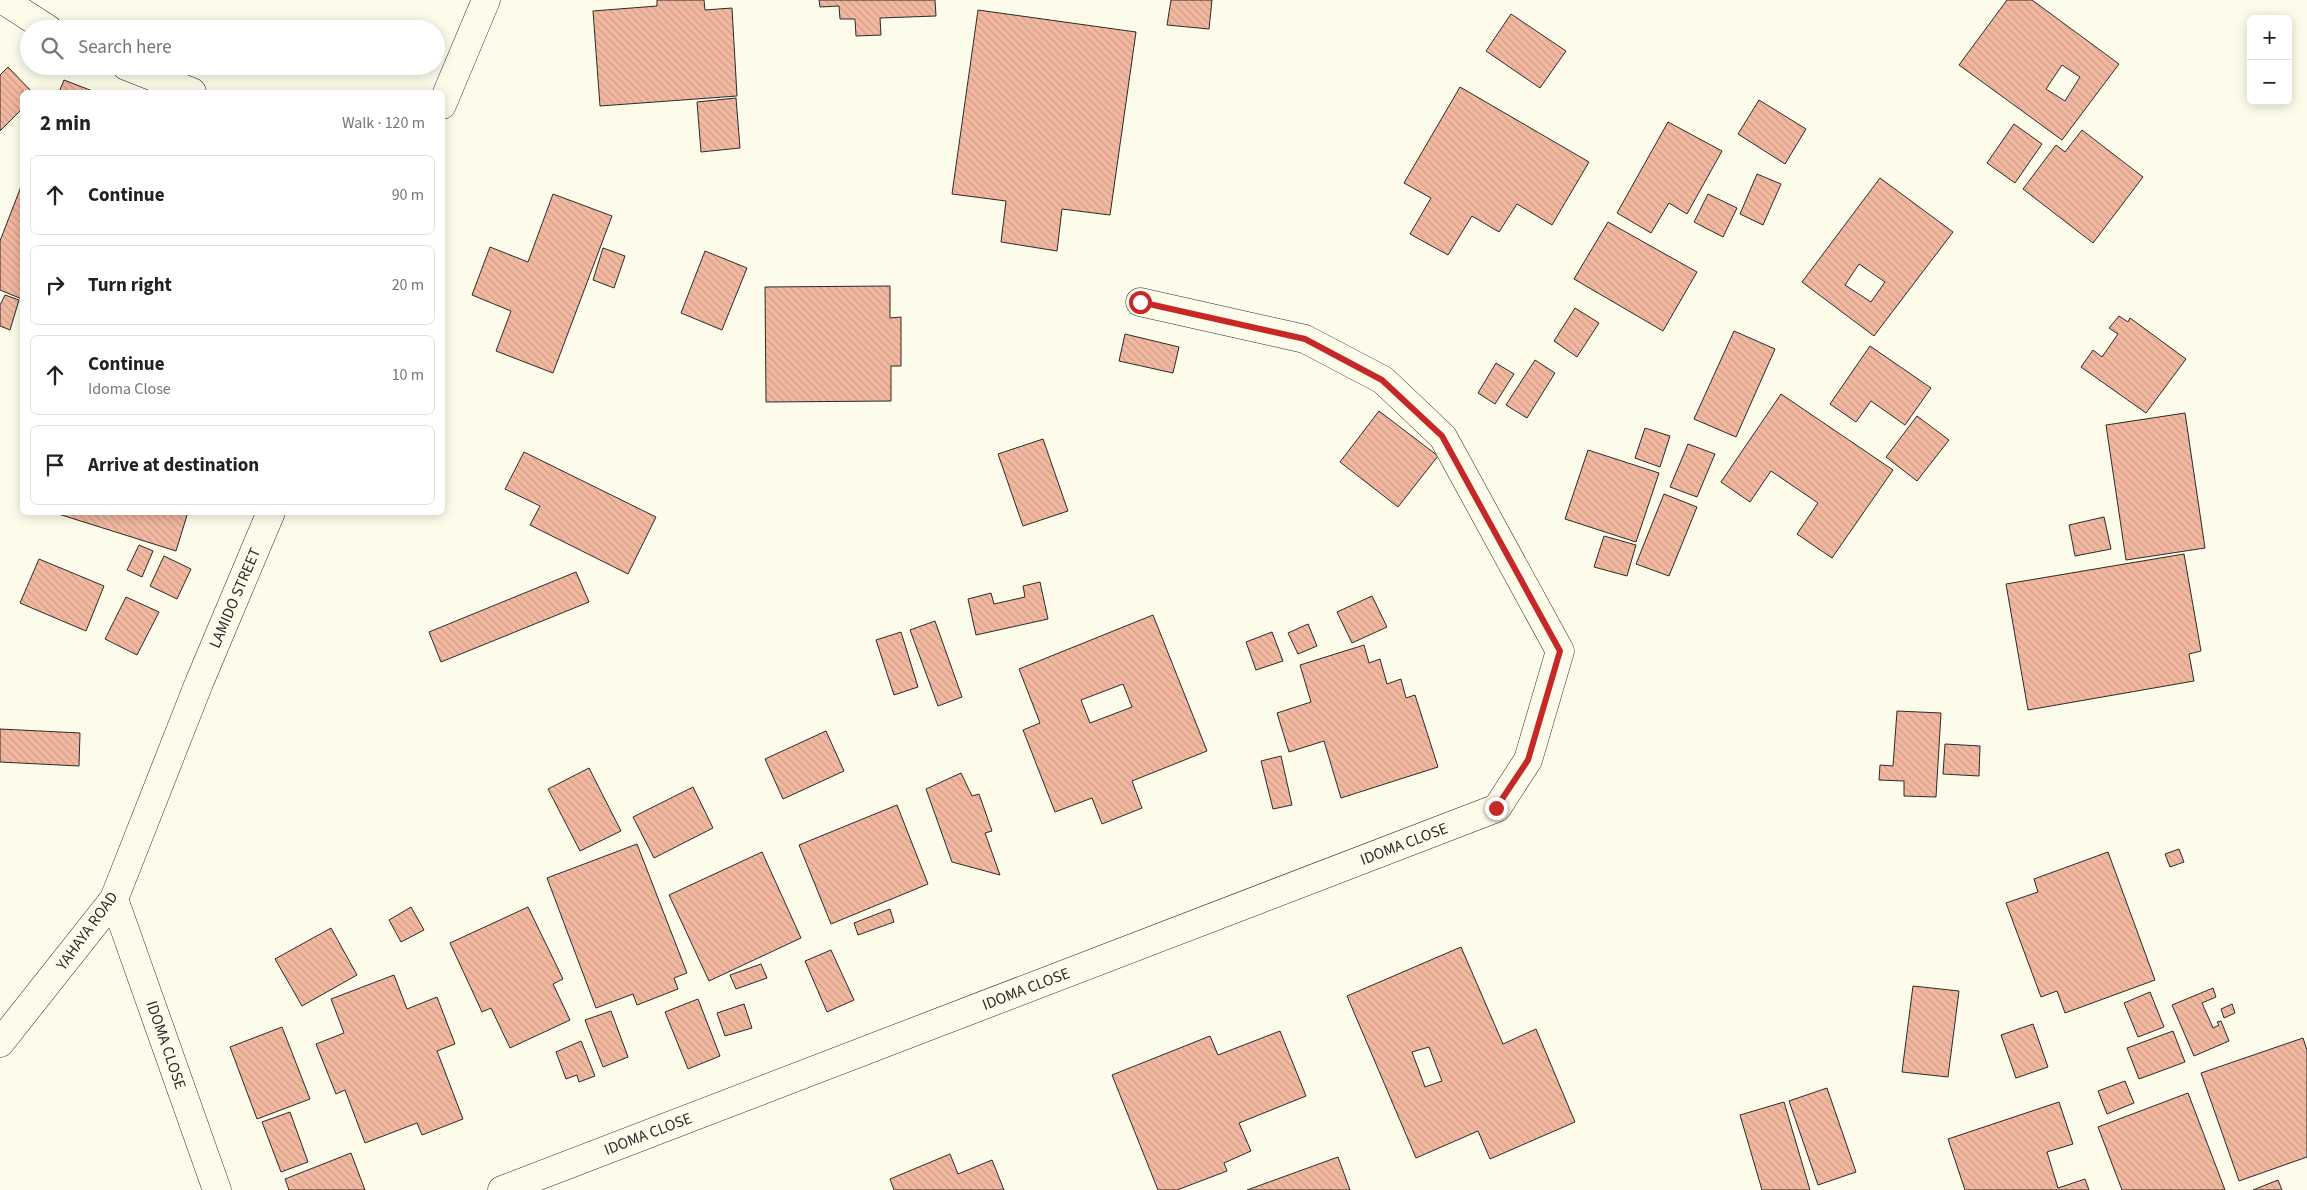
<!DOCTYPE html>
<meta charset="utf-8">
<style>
:root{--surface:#fff;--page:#f6f6f6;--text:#222;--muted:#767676;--line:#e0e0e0}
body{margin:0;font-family:"Source Sans 3",sans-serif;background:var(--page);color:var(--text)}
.controls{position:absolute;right:15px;top:15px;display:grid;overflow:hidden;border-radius:8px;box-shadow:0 2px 12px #0003}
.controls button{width:45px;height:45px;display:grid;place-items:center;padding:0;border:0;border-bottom:1px solid var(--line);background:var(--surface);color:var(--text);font:25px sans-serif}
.stop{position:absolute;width:15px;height:15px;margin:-11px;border:4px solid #c62828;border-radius:50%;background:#fff}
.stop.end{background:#c62828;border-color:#fff;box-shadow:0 1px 5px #0008}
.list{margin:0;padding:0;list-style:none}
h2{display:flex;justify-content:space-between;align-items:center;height:65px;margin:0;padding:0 20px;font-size:21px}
h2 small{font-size:16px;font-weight:400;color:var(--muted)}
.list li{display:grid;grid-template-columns:32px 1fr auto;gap:15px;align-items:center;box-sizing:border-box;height:80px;margin:0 10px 10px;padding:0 10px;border:1px solid var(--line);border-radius:8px}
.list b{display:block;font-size:19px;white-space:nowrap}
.list p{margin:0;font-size:16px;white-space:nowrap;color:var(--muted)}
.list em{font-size:16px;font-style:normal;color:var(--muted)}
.icon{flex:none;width:28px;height:28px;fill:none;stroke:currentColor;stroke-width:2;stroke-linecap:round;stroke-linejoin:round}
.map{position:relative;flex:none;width:2307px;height:1190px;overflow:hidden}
.search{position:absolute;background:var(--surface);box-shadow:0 2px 12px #0003;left:20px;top:20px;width:425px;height:55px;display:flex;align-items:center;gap:12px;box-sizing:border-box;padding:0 18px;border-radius:28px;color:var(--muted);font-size:19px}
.panel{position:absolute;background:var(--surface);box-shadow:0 2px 12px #0003;left:20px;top:90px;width:425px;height:425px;border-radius:8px}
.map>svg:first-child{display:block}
.building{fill:url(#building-back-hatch);stroke:#2b2b2b;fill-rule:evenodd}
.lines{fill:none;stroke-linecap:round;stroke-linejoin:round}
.street-casing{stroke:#2b2b2b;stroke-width:29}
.secondary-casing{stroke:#2b2b2b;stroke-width:29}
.street{stroke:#fdfbea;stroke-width:28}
.secondary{stroke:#fdfbea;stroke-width:28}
.route{stroke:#c62828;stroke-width:6}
.labels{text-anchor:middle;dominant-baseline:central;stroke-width:4;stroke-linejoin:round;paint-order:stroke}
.street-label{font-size:16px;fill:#2b2b2b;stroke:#fdfbea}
</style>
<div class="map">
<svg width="2307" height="1190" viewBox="0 0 2307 1190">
<defs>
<pattern id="building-back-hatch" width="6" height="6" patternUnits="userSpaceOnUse" patternTransform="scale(1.25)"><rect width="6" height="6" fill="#f2b8a0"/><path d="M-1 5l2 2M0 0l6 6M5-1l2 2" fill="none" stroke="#d09e8a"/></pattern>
</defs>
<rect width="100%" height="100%" fill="#fdfbea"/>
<path class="building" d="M657,0H704L705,10L732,8L737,96L600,106L593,11L657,6Z
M819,0H935L936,16L880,18L881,35L856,36L855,19H840L839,6L820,7Z
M1171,0H1212L1209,29L1167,25Z
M2007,0H2032L2119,64L2062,140L1959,65ZM2062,65L2080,77L2065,101L2046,89Z
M978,10L1136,32L1110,215L1062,209L1057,251L1001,242L1006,201L952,194Z
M1511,14L1566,51L1540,88L1486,51Z
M8,67L32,92H22V109L0,131V75Z
M64,80L95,92H59Z
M1460,87L1589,162L1552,225L1517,204L1499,232L1472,216L1448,255L1410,234L1431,198L1404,183Z
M736,98L740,148L701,152L697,102Z
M1759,100L1806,129L1785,164L1738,134Z
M1668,122L1722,151L1687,214L1669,203L1651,233L1617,213Z
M2014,124L2042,144L2015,183L1987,163Z
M2082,130L2143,177L2093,243L2023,189L2056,145L2065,152Z
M1757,174L1781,184L1763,225L1740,214Z
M1880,178L1953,232L1874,336L1802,282ZM1859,264L1885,282L1871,302L1845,285Z
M22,184V299L0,290V241Z
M553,194L612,216L553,373L496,351L511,311L472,295L490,247L528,262Z
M1708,194L1737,208L1723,237L1694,222Z
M1608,222L1697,272L1663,331L1574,279Z
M603,248L625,256L614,288L593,280Z
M705,251L747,268L722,330L681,313Z
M890,286V318L901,317V366H891V401L766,402L765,287Z
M5,295L19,300L10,330L0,326V305Z
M1575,308L1599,323L1577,357L1554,341Z
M2119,316L2128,322L2130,318L2186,359L2146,413L2081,367L2093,350L2102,357L2118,334L2109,328Z
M1734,331L1775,349L1736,437L1694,419Z
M1125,334L1179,347L1173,373L1119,361Z
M1870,346L1931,388L1905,425L1871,401L1856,422L1830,404Z
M1535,360L1555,373L1527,418L1506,405Z
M1496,363L1514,374L1495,404L1478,393Z
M1781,394L1893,470L1832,558L1797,534L1818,503L1771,471L1750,502L1721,482Z
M1379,411L1438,456L1398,507L1340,462Z
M2185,413L2205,548L2126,560L2106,425Z
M1917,416L1949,440L1917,481L1886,457Z
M1645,428L1670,436L1660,467L1635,458Z
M1043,439L1068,511L1023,526L998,454Z
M1688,444L1715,454L1697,497L1670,487Z
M1588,450L1659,473L1636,542L1565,519Z
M524,452L656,517L628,574L530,525L540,506L505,489Z
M1664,494L1697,507L1669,576L1636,564Z
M52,512H188L176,551Z
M2104,517L2111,549L2075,556L2069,525Z
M1604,536L1636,545L1627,576L1594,567Z
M139,545L153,551L142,577L127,570Z
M2184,554L2201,651L2189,654L2194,681L2028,710L2006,584Z
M164,556L191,569L177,599L150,586Z
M39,559L104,586L86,631L20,603Z
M576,572L589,602L441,662L429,632Z
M1040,582L1048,619L976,635L968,599L991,593L994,604L1025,597L1023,586Z
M1372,596L1387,627L1352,643L1337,612Z
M126,597L159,612L137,655L105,639Z
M1153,615L1207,751L1132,781L1142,808L1102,824L1092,798L1055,812L1023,730L1040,723L1019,669ZM1123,684L1132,707L1090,723L1081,700Z
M935,621L962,697L938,706L910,630Z
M1308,624L1317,646L1298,654L1288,633Z
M901,632L918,687L894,695L876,640Z
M1272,632L1283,661L1256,670L1246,642Z
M1364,645L1369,663L1380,659L1387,684L1401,679L1406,698L1415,695L1438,767L1341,798L1324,741L1289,752L1277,713L1311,702L1300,665Z
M1897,711L1941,713L1936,797L1904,796V781L1879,780L1880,765L1893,766Z
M0,729L80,733L79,766L0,762Z
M826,731L844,771L783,799L765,759Z
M1945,744L1980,746L1979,776L1943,774Z
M1281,756L1292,805L1273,809L1261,761Z
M589,768L621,831L580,851L548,789Z
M961,773L972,796L979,794L992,831L985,833L1000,875L952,862L926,789Z
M693,787L713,828L654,858L633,817Z
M897,805L928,884L831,924L799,845Z
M637,844L687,973L674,978L678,989L637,1005L633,994L596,1008L547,878Z
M2179,849L2184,862L2170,867L2165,854Z
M762,852L801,938L709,981L669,895Z
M2108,852L2155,980L2065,1013L2057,991L2041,997L2006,903L2038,892L2034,879Z
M411,907L424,930L401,942L389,920Z
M528,907L563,979L553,984L570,1020L510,1048L491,1008L482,1012L450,943Z
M890,909L894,922L858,935L854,923Z
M331,928L357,975L302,1006L275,959Z
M1461,947L1503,1044L1536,1029L1575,1122L1490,1159L1478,1131L1416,1158L1347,996ZM1429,1047L1442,1081L1425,1087L1412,1052Z
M831,950L854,1000L827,1012L805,961Z
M761,964L767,978L736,989L730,975Z
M394,975L407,1009L437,997L455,1044L437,1051L463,1119L422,1135L417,1123L365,1143L345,1090L336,1094L316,1044L344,1033L331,999Z
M1913,986L1959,991L1948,1077L1902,1072Z
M2213,988L2216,997L2202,1003L2213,1028L2219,1025L2217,1022L2221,1021L2229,1041L2194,1056L2172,1005Z
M2150,992L2164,1027L2138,1037L2124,1003Z
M698,999L720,1056L688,1069L665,1012Z
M744,1004L752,1028L725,1036L717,1013Z
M2232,1004L2235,1013L2224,1018L2221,1009Z
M611,1011L628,1057L603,1067L585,1020Z
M2033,1024L2048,1067L2016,1078L2001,1035Z
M282,1027L310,1099L257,1119L230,1047Z
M1280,1031L1306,1096L1239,1123L1251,1151L1224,1163L1227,1171L1177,1190H1158L1112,1075L1210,1036L1218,1055Z
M2173,1031L2185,1062L2139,1079L2127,1048Z
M2303,1038L2307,1050V1157L2239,1181L2201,1073Z
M581,1041L595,1076L579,1082L577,1075L566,1079L556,1052Z
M2125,1081L2134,1103L2107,1114L2098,1091Z
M1827,1088L1856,1172L1818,1185L1789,1101Z
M2188,1093L2225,1190H2122L2098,1127Z
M1784,1102L1810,1190H1762L1740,1115Z
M2059,1102L2073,1144L2047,1152L2058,1188L2085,1179L2089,1190H1965L1948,1139Z
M290,1112L308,1162L281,1172L262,1122Z
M351,1153L365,1190H289L285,1179Z
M950,1154L958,1174L992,1160L1004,1190H894L890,1179Z
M1338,1157L1350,1190H1247Z
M2278,1180L2282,1190H2253Z"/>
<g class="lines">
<defs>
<path id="street" d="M3,0L48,29
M126,66L192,92
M114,899L217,1190
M502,1190L1497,808L1528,760L1560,651L1443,437L1383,380L1305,339L1140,302"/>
<path id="secondary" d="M442,105L486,0
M0,1043L114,899L199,683L271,512"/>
</defs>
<use href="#street" class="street-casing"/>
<use href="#secondary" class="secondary-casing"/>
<use href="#street" class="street"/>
<use href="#secondary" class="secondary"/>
</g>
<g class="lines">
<path class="route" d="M1140,302L1305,339L1382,380L1442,436L1560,651L1528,760L1496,808"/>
</g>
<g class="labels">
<g class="street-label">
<text transform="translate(235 598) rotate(-67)">LAMIDO STREET</text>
<text transform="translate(1404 844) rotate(-21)">IDOMA CLOSE</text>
<text transform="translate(87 931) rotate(-54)">YAHAYA ROAD</text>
<text transform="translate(1026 989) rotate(-21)">IDOMA CLOSE</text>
<text transform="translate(166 1045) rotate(71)">IDOMA CLOSE</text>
<text transform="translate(648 1134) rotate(-21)">IDOMA CLOSE</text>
</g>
</g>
</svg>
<div class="controls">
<button>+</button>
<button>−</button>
</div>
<div class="stop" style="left:1140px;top:302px"></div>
<div class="stop end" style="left:1496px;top:808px"></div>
<div class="search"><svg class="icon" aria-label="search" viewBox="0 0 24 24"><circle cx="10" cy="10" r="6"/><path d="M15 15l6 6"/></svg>Search here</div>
<section class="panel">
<h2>2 min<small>Walk · 120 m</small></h2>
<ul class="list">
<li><svg class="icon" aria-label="ahead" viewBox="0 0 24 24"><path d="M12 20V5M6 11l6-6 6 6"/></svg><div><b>Continue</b></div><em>90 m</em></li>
<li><svg class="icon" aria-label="right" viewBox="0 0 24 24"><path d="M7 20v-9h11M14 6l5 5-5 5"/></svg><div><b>Turn right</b></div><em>20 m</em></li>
<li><svg class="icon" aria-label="ahead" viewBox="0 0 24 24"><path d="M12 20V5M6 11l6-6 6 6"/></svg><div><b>Continue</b><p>Idoma Close</p></div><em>10 m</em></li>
<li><svg class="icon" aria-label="arrive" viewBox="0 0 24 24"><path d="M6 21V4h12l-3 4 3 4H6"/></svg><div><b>Arrive at destination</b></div></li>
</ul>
</section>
</div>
